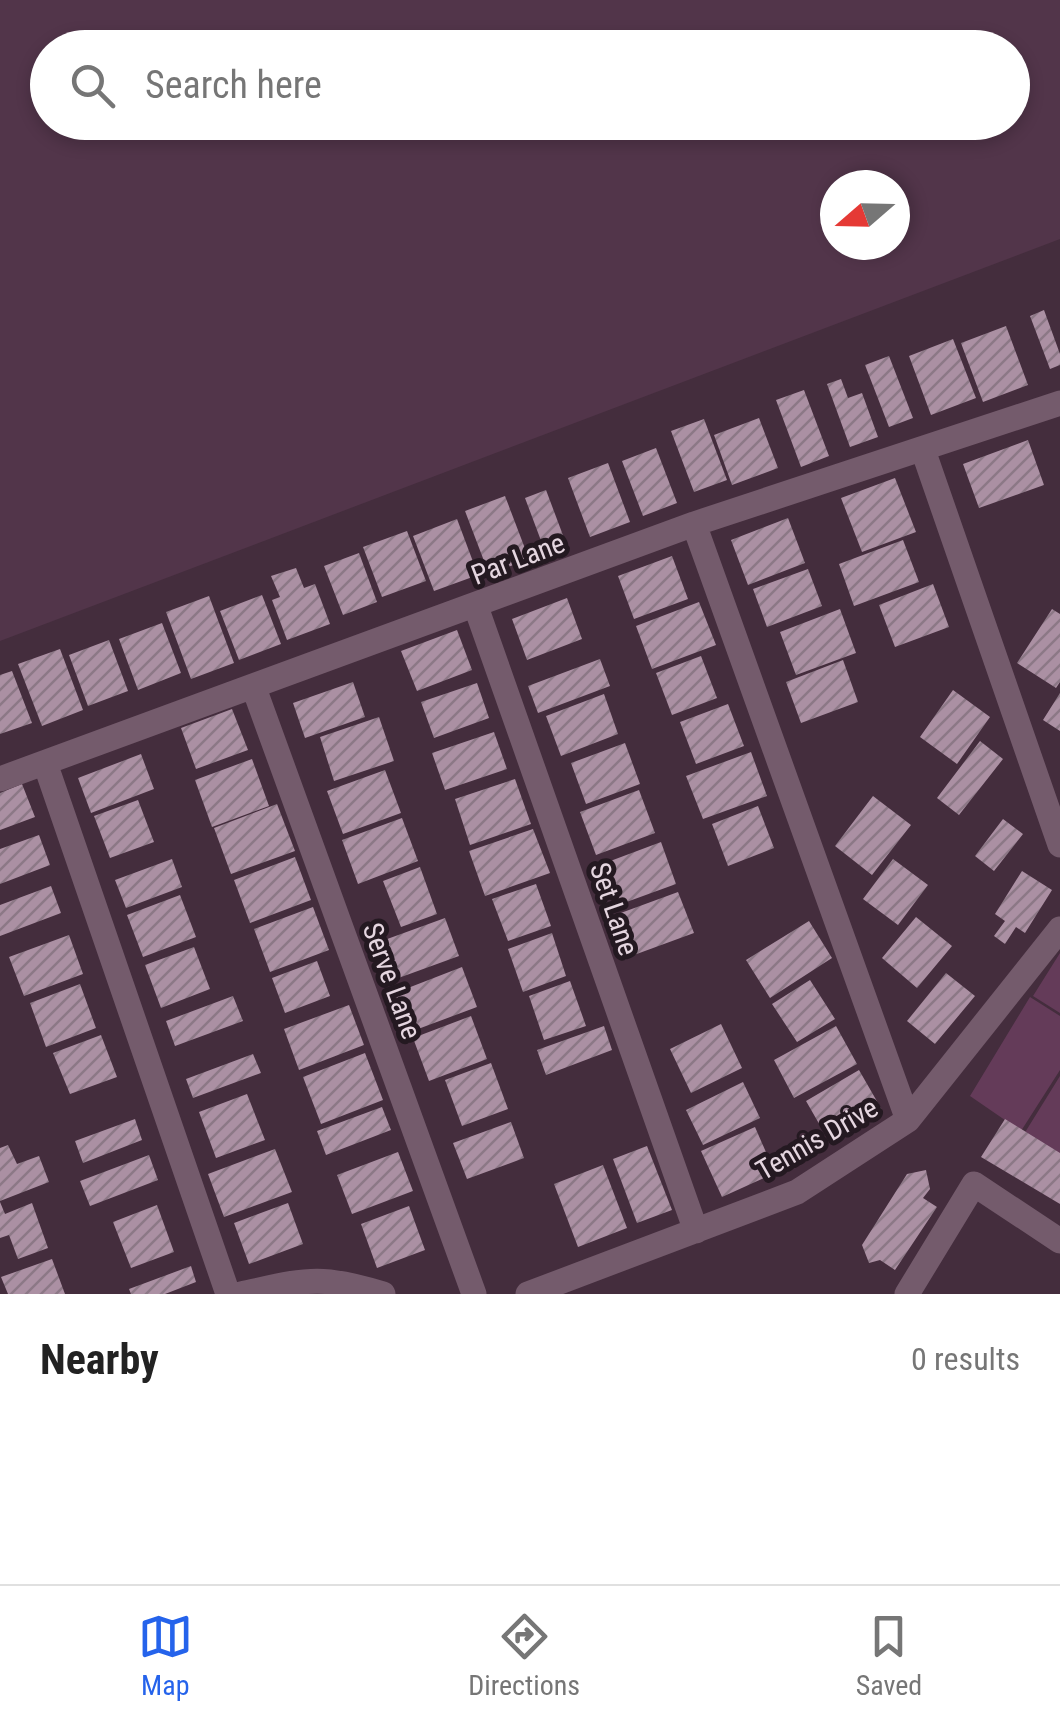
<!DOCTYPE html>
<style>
:root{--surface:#fff;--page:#f6f6f6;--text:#222;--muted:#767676;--line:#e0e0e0;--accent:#2563eb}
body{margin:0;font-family:"Roboto Condensed",sans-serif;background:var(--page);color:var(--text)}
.compass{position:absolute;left:820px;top:170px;width:90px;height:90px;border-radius:50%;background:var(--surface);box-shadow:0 5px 15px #0003;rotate:250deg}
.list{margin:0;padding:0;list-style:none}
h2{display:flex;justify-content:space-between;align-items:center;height:130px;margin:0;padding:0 40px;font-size:42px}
h2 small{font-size:32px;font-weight:400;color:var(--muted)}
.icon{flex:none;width:55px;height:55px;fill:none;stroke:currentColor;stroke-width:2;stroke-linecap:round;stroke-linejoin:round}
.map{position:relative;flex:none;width:1060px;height:1294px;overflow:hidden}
.search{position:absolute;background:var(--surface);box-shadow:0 5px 15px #0003;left:30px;right:30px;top:30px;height:110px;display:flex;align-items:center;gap:25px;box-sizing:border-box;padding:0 35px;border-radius:55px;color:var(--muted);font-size:38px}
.sheet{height:290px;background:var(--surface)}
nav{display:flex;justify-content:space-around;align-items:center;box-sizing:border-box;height:140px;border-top:2px solid var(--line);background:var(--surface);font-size:28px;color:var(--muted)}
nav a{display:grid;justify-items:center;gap:5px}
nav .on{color:var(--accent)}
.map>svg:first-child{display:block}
.built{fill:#52354a;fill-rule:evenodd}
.grass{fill:#643b59}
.building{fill:url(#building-hatch)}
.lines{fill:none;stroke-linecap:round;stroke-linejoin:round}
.minor{stroke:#745b6c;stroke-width:25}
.labels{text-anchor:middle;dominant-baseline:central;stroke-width:10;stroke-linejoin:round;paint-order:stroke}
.street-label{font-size:28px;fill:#e5d6e0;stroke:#241921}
</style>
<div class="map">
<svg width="1060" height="1294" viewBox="0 0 1060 1294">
<defs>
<pattern id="building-hatch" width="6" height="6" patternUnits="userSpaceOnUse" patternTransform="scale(2.5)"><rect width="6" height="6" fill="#ab90a3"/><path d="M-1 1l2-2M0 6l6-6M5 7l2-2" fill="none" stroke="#8c7886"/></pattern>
</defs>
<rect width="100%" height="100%" fill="#442d3d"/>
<path class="built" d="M0,0H1060V239L0,641ZM48,48H1012V122H48ZM835,185H895V245H835Z"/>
<path class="grass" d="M1060,953V1013L1033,996Z
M1030,997L1060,1016V1070L1021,1131L970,1096Z
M1060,1076V1155L1024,1134Z"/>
<path class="building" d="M1044,310L1060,354V365L1050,369L1030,316Z
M1006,326L1028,385L983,402L961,343Z
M953,339L976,398L931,415L909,356Z
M889,356L913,418L889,427L865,365Z
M841,379L848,398L862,393L878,437L850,447L827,384Z
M804,390L829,456L801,467L776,400Z
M759,418L778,468L732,485L714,435Z
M704,419L727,480L694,492L671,431Z
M1028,440L1044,485L979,508L963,464Z
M656,448L677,503L643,516L622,461Z
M608,463L630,522L590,537L568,478Z
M895,478L916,532L862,552L841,498Z
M546,490L564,538L543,546L525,498Z
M505,496L529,559L489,574L465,511Z
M788,518L805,563L748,585L731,540Z
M457,519L478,575L434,591L413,536Z
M407,531L426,581L382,597L363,547Z
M903,540L919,582L854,606L839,564Z
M359,553L377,602L343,615L324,566Z
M672,556L688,599L634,619L618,576Z
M296,568L304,588L315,584L330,624L287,640L272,600L280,597L271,576Z
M808,569L822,606L767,627L753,589Z
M933,584L949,627L895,647L879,605Z
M262,595L281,644L239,660L220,611Z
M209,596L234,663L191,679L166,612Z
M567,598L582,639L527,660L512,619Z
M699,602L716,645L652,669L636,626Z
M840,609L856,653L796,675L780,632Z
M1052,609L1060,614V682L1056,688L1017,663Z
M162,623L181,673L138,690L119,639Z
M457,630L472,670L417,691L401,651Z
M109,640L128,691L88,706L69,655Z
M60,649L83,710L42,726L18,664Z
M701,656L717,698L672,715L656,673Z
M600,659L610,686L538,713L528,686Z
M843,660L858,702L801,723L786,682Z
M12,671L32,723L0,734V675Z
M353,682L365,717L305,738L293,703Z
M477,683L489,718L434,738L421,702Z
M953,690L990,717L957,764L920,737Z
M1060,693V731L1043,720Z
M604,694L618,734L561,756L546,716Z
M728,704L744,746L696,764L680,722Z
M232,709L248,750L196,769L181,728Z
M379,717L394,761L334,781L320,737Z
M494,732L507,769L445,790L432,753Z
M980,741L1003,759L959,815L937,798Z
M625,743L640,784L586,804L571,763Z
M751,752L767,796L703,819L686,776Z
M141,754L154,789L91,813L78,778Z
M252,759L269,806L212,827L195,780Z
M385,770L401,813L343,834L327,791Z
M515,779L531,824L470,845L455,799Z
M22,784L35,817L0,830V793Z
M639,790L655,833L596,855L580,812Z
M873,796L911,825L872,875L835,846Z
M138,800L154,842L110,858L94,816Z
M277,804L295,851L231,874L214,828Z
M758,806L774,848L728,866L712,824Z
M402,818L418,861L358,884L342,840Z
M1003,819L1023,834L994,871L975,856Z
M533,829L550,873L485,896L469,851Z
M39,835L50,865L0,884V849Z
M661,842L676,884L621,904L605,863Z
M295,857L311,900L250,923L234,880Z
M172,859L182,887L126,908L115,880Z
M893,859L928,885L898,925L863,899Z
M420,867L437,914L401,927L383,881Z
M1022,871L1052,890L1025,933L1016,927L1005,944L994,936L1005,921L995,914Z
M536,884L551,926L508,941L492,899Z
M51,886L61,913L0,936V905Z
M678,892L694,933L634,955L618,914Z
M180,895L196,937L143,957L127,915Z
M313,907L329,950L270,972L254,929Z
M916,917L952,946L917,988L882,958Z
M445,918L459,956L393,980L379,942Z
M809,921L832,958L770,998L746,960Z
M552,933L566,976L523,992L508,949Z
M69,935L83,974L24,996L9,957Z
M194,947L210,989L161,1008L145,965Z
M317,961L330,996L285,1013L272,978Z
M462,967L477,1007L410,1032L395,993Z
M946,973L975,996L935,1044L907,1021Z
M810,980L835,1019L797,1042L772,1004Z
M570,981L586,1026L544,1040L529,996Z
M80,984L96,1028L46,1047L30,1003Z
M233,996L243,1021L175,1046L166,1021Z
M349,1005L364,1045L299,1070L284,1029Z
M471,1016L487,1059L429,1081L413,1038Z
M721,1024L742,1068L691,1093L670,1049Z
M604,1026L612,1050L546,1075L537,1050Z
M836,1026L857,1064L794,1098L774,1060Z
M101,1035L117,1077L70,1094L53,1053Z
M365,1053L383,1100L321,1124L303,1077Z
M253,1054L261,1073L193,1098L186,1079Z
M491,1063L508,1109L462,1126L445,1080Z
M859,1070L882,1110L829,1141L806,1101Z
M743,1082L760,1118L703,1145L686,1110Z
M247,1094L265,1140L216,1158L199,1112Z
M382,1107L391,1130L326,1155L317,1131Z
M135,1119L142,1140L83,1163L75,1141Z
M1005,1119L1060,1153V1204L981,1157Z
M511,1122L524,1158L467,1179L453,1143Z
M755,1127L775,1173L722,1197L701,1151Z
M8,1145L17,1164L39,1156L49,1182L0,1201V1148Z
M647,1146L672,1210L637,1223L613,1159Z
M275,1149L292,1192L224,1217L208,1174Z
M398,1152L413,1191L352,1214L337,1175Z
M149,1155L158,1180L90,1206L80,1181Z
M603,1165L627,1228L578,1247L554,1184Z
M926,1170L930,1189L923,1198L937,1207L895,1270L880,1260L869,1263L862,1245L907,1174Z
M0,1202L5,1214L32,1203L48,1248L18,1259L9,1235L0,1238Z
M288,1203L303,1244L249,1264L234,1223Z
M157,1205L174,1252L131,1268L113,1222Z
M409,1206L425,1250L377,1268L361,1224Z
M52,1259L65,1294H8L1,1277Z
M191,1266L196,1282L165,1294H131L129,1289Z"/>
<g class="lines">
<path class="minor" d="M923,450L1060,845
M694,524L908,1120
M476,607L696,1231
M254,688L474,1294
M45,763L228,1294
M0,779L694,524L1060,403
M241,1294C306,1280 318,1274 383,1294
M528,1294L797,1192L908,1120L1060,929
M907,1294L974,1184L1060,1241"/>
</g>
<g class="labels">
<g class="street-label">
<text transform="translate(518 559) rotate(-21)">Par Lane</text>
<text transform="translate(614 909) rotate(71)">Set Lane</text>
<text transform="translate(392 981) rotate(70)">Serve Lane</text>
<text transform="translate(817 1139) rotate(-30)">Tennis Drive</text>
</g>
</g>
</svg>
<svg class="compass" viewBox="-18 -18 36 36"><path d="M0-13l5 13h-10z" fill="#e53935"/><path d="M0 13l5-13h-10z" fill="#767676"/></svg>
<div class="search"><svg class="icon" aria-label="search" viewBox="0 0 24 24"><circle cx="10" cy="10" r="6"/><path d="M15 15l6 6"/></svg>Search here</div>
</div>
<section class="sheet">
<h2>Nearby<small>0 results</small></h2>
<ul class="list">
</ul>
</section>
<nav>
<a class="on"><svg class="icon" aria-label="map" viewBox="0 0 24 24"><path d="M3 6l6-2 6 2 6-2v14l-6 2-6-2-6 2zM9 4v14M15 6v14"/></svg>Map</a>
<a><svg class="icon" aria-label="directions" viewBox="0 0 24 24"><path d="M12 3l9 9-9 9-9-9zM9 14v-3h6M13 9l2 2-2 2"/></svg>Directions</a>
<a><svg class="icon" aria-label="saved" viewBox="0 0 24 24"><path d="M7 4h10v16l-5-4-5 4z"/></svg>Saved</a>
</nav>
